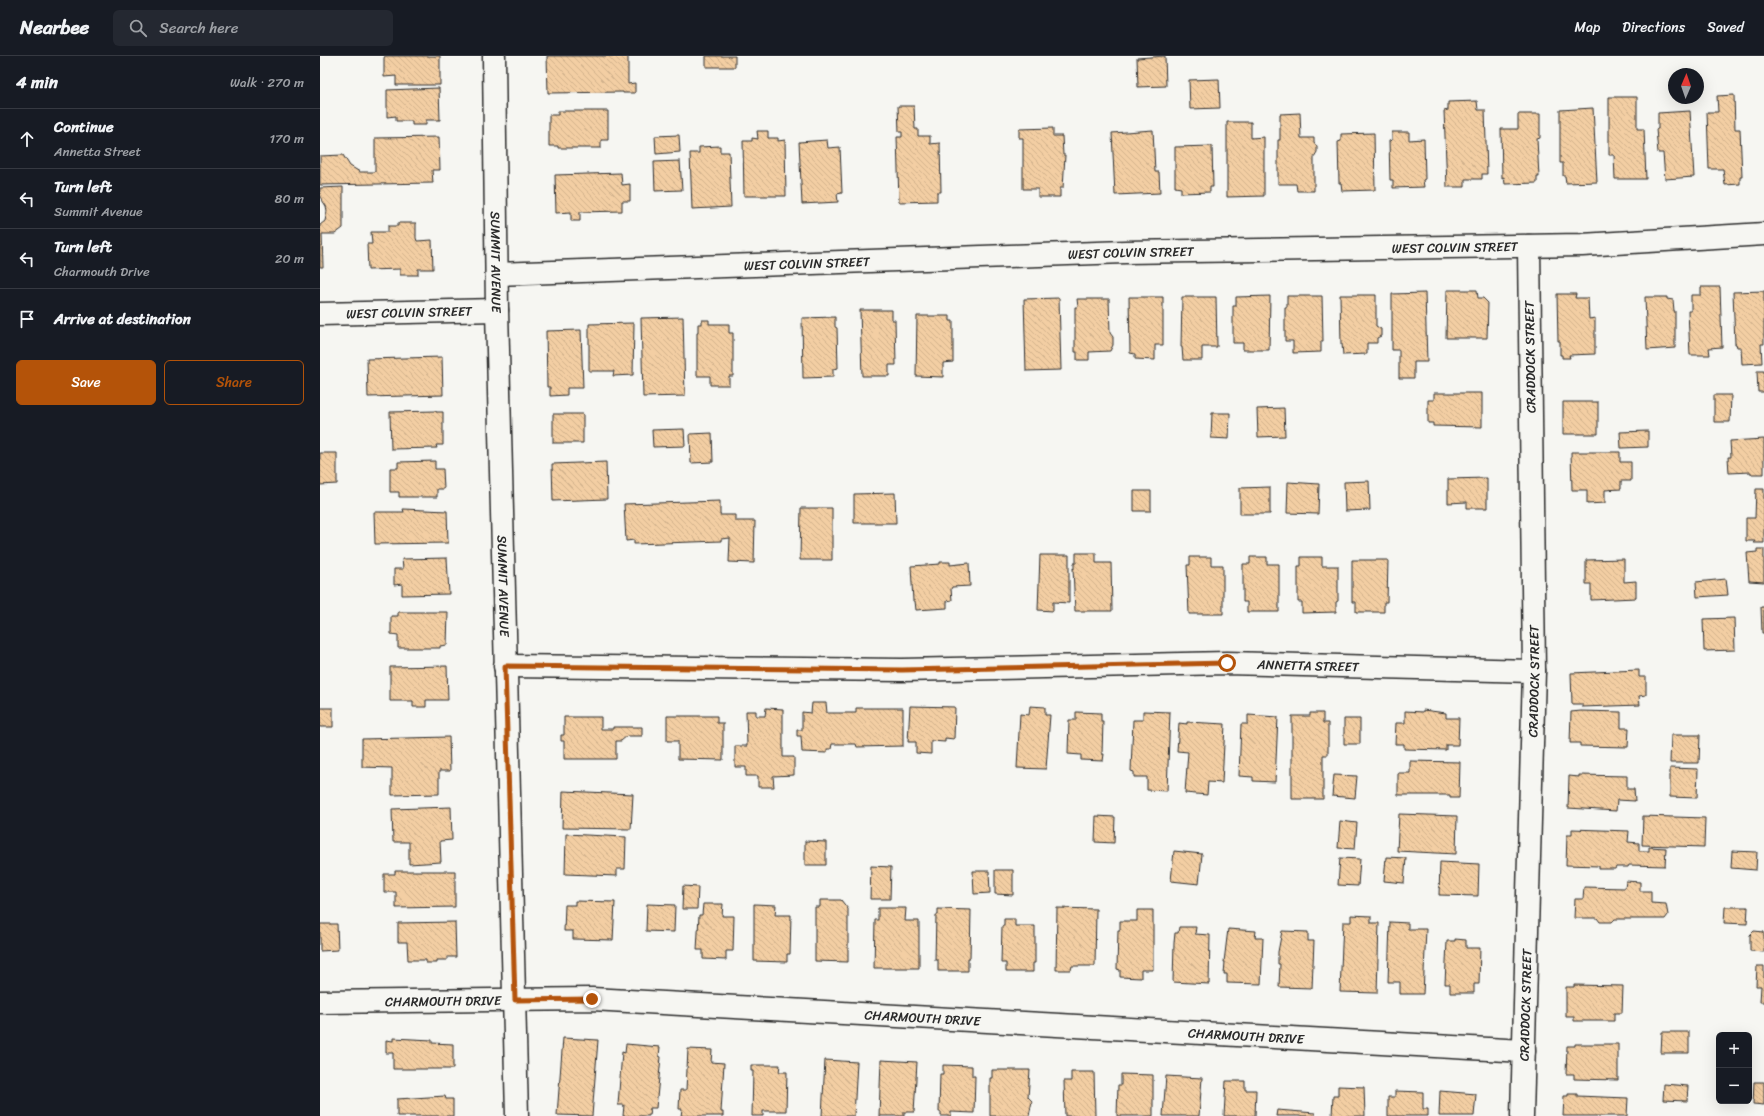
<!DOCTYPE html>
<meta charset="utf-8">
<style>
:root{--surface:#171b24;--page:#242831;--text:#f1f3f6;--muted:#9ea1a6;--line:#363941;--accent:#b45309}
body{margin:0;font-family:Sriracha,sans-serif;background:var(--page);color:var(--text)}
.controls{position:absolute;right:12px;bottom:12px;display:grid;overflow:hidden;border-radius:6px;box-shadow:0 4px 16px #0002}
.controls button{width:36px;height:36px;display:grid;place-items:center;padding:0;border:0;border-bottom:1px solid var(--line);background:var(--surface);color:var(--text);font:20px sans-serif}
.compass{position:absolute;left:1348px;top:12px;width:36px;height:36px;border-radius:50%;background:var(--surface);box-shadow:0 4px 16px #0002;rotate:2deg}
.stop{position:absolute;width:12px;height:12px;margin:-9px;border:3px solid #b45309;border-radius:50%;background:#fff}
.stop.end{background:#b45309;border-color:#fff;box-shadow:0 1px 4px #0008}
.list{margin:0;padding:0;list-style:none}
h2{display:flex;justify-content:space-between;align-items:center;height:52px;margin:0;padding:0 16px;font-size:17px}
h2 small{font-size:13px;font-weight:400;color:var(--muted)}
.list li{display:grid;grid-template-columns:26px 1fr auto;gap:12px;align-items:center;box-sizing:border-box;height:60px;padding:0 16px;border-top:1px solid var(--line)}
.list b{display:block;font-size:15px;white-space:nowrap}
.list p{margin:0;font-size:13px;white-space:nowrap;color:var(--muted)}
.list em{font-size:13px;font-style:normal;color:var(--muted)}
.actions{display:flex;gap:8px;padding:12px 16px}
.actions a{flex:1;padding:9px 0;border:1px solid var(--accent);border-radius:6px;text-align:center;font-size:14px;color:var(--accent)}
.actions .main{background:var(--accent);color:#fff}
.icon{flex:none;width:22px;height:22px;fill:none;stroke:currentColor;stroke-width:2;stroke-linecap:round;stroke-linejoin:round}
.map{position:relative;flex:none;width:1444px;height:1060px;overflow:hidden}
header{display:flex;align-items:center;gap:24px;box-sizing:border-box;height:56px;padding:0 20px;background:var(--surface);border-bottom:1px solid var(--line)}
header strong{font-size:19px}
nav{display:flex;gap:22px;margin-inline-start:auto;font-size:14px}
.search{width:280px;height:36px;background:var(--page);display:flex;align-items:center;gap:10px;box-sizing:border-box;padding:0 14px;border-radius:6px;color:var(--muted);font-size:15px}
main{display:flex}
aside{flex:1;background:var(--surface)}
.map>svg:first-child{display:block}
.building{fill:url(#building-back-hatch);stroke:#2b2b2b}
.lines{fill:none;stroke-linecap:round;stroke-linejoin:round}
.street-casing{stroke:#2b2b2b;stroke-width:25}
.street{stroke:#f6f6f2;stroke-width:22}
.route{stroke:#b45309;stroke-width:5}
.labels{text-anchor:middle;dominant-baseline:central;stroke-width:3.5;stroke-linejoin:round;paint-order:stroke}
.street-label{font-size:13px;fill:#2b2b2b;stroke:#f6f6f2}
</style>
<header>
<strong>Nearbee</strong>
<div class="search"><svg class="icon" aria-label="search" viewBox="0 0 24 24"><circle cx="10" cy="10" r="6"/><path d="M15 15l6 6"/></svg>Search here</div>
<nav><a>Map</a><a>Directions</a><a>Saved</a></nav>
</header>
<main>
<aside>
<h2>4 min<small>Walk · 270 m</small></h2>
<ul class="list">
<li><svg class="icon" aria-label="ahead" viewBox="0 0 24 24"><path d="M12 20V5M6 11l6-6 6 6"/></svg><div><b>Continue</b><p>Annetta Street</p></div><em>170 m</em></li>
<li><svg class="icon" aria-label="left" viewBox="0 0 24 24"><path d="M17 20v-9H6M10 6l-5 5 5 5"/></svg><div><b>Turn left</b><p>Summit Avenue</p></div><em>80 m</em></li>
<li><svg class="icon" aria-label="left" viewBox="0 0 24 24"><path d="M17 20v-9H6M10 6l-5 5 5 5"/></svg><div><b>Turn left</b><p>Charmouth Drive</p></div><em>20 m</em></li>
<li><svg class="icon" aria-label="arrive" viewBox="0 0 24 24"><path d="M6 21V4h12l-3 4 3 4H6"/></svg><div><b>Arrive at destination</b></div></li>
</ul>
<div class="actions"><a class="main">Save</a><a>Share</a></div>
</aside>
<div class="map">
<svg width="1444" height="1060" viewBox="0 0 1444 1060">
<defs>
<pattern id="building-back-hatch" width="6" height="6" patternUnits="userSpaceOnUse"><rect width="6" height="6" fill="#f3cea3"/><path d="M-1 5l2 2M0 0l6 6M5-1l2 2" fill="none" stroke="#d0b18c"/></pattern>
</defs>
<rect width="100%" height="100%" fill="#f6f6f2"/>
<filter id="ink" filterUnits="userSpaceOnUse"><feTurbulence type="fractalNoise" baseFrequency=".025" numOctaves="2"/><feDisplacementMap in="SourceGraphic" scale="8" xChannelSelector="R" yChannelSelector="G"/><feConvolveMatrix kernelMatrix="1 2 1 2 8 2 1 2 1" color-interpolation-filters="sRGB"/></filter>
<g filter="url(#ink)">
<path class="building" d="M65,0H120V29H76V20L64,21V2Z
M227,0H308V28L315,27V37H303V36L228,37Z
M386,0H415V11H386Z
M845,0L846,30L818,31L817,2Z
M899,23L900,52L870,53L869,24Z
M119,32L120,64H106V69H92V65H76V60L67,61V34Z
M1414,39L1415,73H1420L1422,121H1420V128L1405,129L1403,113H1389L1387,56H1398L1397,40Z
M1289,41H1317V73H1324L1326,123H1295L1294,99H1289Z
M1157,45L1158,54H1165L1167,118H1162V123H1145V131H1127L1124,55L1128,54V46Z
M578,50H594L595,73H598V80H610V88L620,87L621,136H617V145L579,146L577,81H582V76H579Z
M1273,52L1277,126L1246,127L1245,120H1243V107H1240V54Z
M238,55H288V84H281V92H238V90H229V59H238Z
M1370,55L1374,121L1345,123L1343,97H1338L1336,73H1338V57Z
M980,57L981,82H994V87L997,91V96L994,101V135H977L976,128H958V84H960V58Z
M1198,58H1220V82L1217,83L1219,121H1217V127L1185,128L1184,121L1182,122L1181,73H1198Z
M907,66H931V82L944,81V140L907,141Z
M733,72V80H742L743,99H745L743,132H740V141H718V133H703V82H699V73Z
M833,74L835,116H839L840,137L795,139L792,77Z
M437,75H448V82H458V85L465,84L466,140H424L423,85H432V82L438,83Z
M1072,76H1089V84L1104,83L1105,123L1103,124L1104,131L1073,132V124H1070L1069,85L1072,84Z
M1054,77L1055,134L1022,135L1021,127H1019L1018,86L1021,85V78Z
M359,79L360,96L336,98L335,80Z
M119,81L120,114H112L113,127L0,129V100L23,99L30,110L40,116H55V82Z
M507,84L508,92L520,91L522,137L517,138L518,146L482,148L479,86Z
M400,90V96H409L411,151L372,153L370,97H379V91Z
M892,90L893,131H890V136L861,137V132L855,131V91Z
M360,105L362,134L335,135L334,106Z
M301,117L302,129L310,128V145H302V155L260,156V165H251V156L236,157L235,119Z
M23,131V172L15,178H2L3,211H0V169L5,165L7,155L6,150L0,141V132Z
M78,167H96V182L97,185L112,184L113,213H98V219H80V213L48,214L47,188H52L51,176H68V170H78Z
M1381,231H1400L1402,291L1389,292L1390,299H1370L1368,255H1371V239H1381Z
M1127,234H1157L1158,242H1163L1168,247L1167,282H1126Z
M1444,235V288H1441L1442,307L1422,308L1421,291H1417L1416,288H1415L1413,236Z
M1105,237L1107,306H1094V322H1079V294H1072V238Z
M1237,238H1256L1255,242H1268L1269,263L1275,262V298L1249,299L1250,302H1242V299H1240V285H1238Z
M1020,239H1056V270L1061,273V280L1057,282V287H1047V298L1023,299L1022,288H1021Z
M950,240L949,294H923V287H913V250H916V241Z
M967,240H1002L1003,285H1001V296L973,297V285H965V251H967Z
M809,241H843V289H835V304L815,303V298L810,297Z
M862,241H896L897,291H882V304H863L862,291H861Z
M1325,241H1347V243L1353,244L1354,255H1355V292L1327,294Z
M739,242L741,314L706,315L704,243Z
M757,243H789L790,277L793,281V289L790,295L769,296V304H757V296H755V251H758Z
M540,254H572V264H575L576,309H569V320H542Z
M597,260H630V265H633V306L623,307V321L596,320Z
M363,261L365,340L323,341L321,262Z
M515,261V271L517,272L518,312L513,313V321L483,322L482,262Z
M382,264H389V268H409V277H413V320H409V329H390V320H377V277H378V268H382Z
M314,267L313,319L293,320L294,315H269V268Z
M261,274L263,332H247V339L230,340V331H227L226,275Z
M122,301L123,339L48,341L47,303Z
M1437,315H1444V336H1438Z
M1114,337H1162V371L1113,370V367H1108V344H1114Z
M1394,339H1411L1410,366H1394Z
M1243,346H1278V378H1243Z
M964,352L965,380L938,381L937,353Z
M116,355V356H123V389H116L117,392L71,393L70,356Z
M892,357H910L909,383L891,382Z
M233,358H263V387H233Z
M364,373L365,390L333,391L332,374Z
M1328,375V391L1301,392L1300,376Z
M392,377L393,406L371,407L370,378Z
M1444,383V418H1431V416L1409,417L1408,401H1411L1410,385Z
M1251,396H1300V406H1311V425H1301V433L1285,434V447L1267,448V434H1252Z
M0,397H17V428L0,429Z
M115,405V413H123L124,433H117V441H79V436H70V412H78V406Z
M286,406L287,443L233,445L232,408Z
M1167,422V452H1147V446L1128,447V423Z
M1049,425L1050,454L1025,455L1024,426Z
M968,426L999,428L998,458L967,457Z
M950,431V458H920V432Z
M1436,433H1444V487H1434L1435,485H1426V462H1435Z
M814,435H831V455H814Z
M575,437L576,467H534V438Z
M400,445V459H415V465H435L434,507L409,506L410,482L401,483V485L314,488V484L306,485L304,448Z
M481,452H512V504H480Z
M83,453L127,455L128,487L55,488L54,456H84Z
M1437,493H1444V526L1429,525L1427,497L1437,496Z
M756,497H776V507H791L792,555H755L753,512L754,513V507H756Z
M720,499H749V547L733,546V555L718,554Z
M870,501H891V509H903V558H869L867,509H870Z
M930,501H947V508H959V556H927V546H923V508H930Z
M981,501H1002V510H1018V545L1016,546V556L982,557V546H978V510H981Z
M127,502L129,538L82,539V528L74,529V513H83L82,503Z
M1304,503V526L1316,525V542L1271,544V528H1266V504Z
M1032,504H1068L1067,546H1064V556H1036V546H1032Z
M620,506H630V509L649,507L650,530L632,531L631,533L632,544L627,545V552L596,554L595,545H593L591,510L620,508Z
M1406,523L1408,539L1377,541L1376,526Z
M1441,551H1444V577H1442Z
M78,556H128L127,589L120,590V592H78V579L71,578V560H78Z
M1414,562L1415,594L1384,595L1383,563Z
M127,610L128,644H106V651H93V645H70V611Z
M1319,614V621H1326V639L1319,640L1320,649L1262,651V648H1252L1251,617Z
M492,647H506L507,657H536V652H583V690L537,691L536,688H512L511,693H507V697L482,696L481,680H477V674H482V656L491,657Z
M590,650L635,651L634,683L625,682V686L611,685V698L596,697V686H588Z
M710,650L725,651V659H730L726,713L697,712L700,658L709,659Z
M0,652H13V671H0Z
M446,652L463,653V701H474V719L453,720L454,731H438V720H426V711H415V690H427L426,655H436V660H445Z
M1103,654L1126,657V662H1139L1138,689H1126V694L1084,693V688H1075L1076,667H1085V655L1103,656Z
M823,655L850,656L847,735L827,734V721H814V716L811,715L813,664H823Z
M1261,655L1301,656V672H1309L1308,691L1260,690V687H1250L1251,656Z
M756,656L781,657V665H783L782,698H784L783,705L761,704V699L748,698L749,664H756Z
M990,657H1003V667H1008V699H1003V743H972V660H990Z
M928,659L958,661L955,726L933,725V721L919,720L921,668H928Z
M347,660H397V667H403V704L358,703V685H347Z
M244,661H281V673H293V671H322V680H307L301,685H296V703H244V685H241V679H244Z
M1024,663H1040V688H1024Z
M867,666L905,668L902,727L888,726L887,739L865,737L868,696L857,695L859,667L867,668Z
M1351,679H1380L1379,707H1350Z
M129,681L130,715H119V738L72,739V712L42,711V683Z
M1090,705L1140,706L1139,742H1130V739H1078V717H1090Z
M1350,712L1378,713L1377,742L1350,741Z
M1014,719L1037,720L1035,742L1012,740Z
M1259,719L1307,720V733H1314L1315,745L1297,744L1296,755L1248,752L1249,720L1259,721Z
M243,735L313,738L311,773L242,772Z
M131,751L132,784L120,785L121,806L89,808V786H73L72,753Z
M1079,758L1137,760L1136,798L1077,795Z
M776,760L795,761L794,787L775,786Z
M1323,760L1385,762L1384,791L1322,789Z
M1020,765L1037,767L1035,793L1018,792Z
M1252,773L1309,775L1308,786L1319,787V795H1329V791L1346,792L1345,810L1309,809L1308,811H1296L1295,813H1279V810L1246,809L1247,779H1252Z
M246,778L306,781L305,813H297V820L245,818Z
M485,785L506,786V809H485Z
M854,795L882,798L879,828L851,825Z
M1412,795L1437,796L1436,814L1411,812Z
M1066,801L1086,802L1084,827L1064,825Z
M1020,802L1040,803L1038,830L1018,829Z
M1120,806L1159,808L1158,840L1119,839Z
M551,810L571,811L570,843H550Z
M675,814H693V839L675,838Z
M75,815H135V851L76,852V836H64V818H75Z
M653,815H669L670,837L654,838Z
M1306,825L1320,826V835H1331V847L1346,848L1348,859L1345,863H1295L1292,866H1280L1277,862H1254L1255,843H1263L1264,831L1305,832Z
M363,830L378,831L377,853H362Z
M500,844H521L528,853V906L495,905V851H500Z
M255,845L295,846L293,884L253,883V875H244L245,849H255Z
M327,848L355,849L354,876L326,875Z
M383,848H403L402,860H414L413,895H406V904L383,903V894H377L379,859H382Z
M434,848L456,849L455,859H471L470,898H467V906L434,905Z
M1405,851H1428L1427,868L1404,867Z
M558,852H586L585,865H599V912H554L555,864H558Z
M737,852L776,853L775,910H752L751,914H736Z
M618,853L651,854L650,902H648V915H618V904H615L616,859H618Z
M817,854H833V914H821V922L800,921V914L797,913L798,874H800V865H817Z
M1031,859L1051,860V867H1059L1057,937L1020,936L1023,866H1031Z
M684,863H695V870H715V907H713V916H686V907H681L682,870H684Z
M135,866L136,901H127V904H117V907H106V904H88L87,886H78V867Z
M1070,866L1088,867V873H1106L1103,938H1080V926H1068Z
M0,868H17L18,894L0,895Z
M859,871H876L875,878L890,879L889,928L853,926L854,887L855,877H858Z
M908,873L936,875L935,882H943L941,928L907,927V918H904L905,906H904Z
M962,875L988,876V885H994L992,932L959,931L960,908H958V896Z
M1434,875L1444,876V896L1430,895V879Z
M1135,883L1146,884V892H1160L1159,928H1154V937H1130V928H1125L1127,885H1135Z
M1437,910H1444V946H1440L1441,930H1436Z
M1254,929L1303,930L1302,957H1294V965H1254V961H1246V931H1254Z
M1342,976H1369V997H1341Z
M73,982L112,984V987L133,988V1013H73V997H66V984L73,985Z
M243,982L278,984L272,1060L237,1059Z
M306,988L340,991L339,1000L341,1001L336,1052H330L329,1060H303L304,1049H298L302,996L305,997Z
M1255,988H1298V1024L1254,1023V1018H1246L1247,990H1255Z
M368,993L392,994L391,1006L404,1007L401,1056H403V1060H361L362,1053H359L360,1034H366Z
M505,1004L537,1006L534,1060H502Z
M561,1004L597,1006L594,1056H584V1060H559Z
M431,1009H460L459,1016H467L466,1055H443V1060H432L433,1015H431Z
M623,1009L652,1010V1020H655L654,1057L631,1056V1060H621V1056H619L620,1018H623Z
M672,1014H710L708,1041L712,1045L709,1060H670V1022H672Z
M751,1016H774L775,1060H745L744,1025H751Z
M801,1018L833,1019V1060H797L798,1029H801Z
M846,1020L882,1022L879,1060H843Z
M906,1025H925V1034H936L935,1060H904Z
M1434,1026H1444V1049L1433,1048Z
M1344,1028L1368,1030L1367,1045L1343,1044Z
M1018,1030L1044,1031L1045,1060H1012L1013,1040H1018Z
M1075,1035L1103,1036V1053H1108V1060H1068V1041H1075Z
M1120,1035L1156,1038L1154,1060H1119Z
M1248,1038H1257V1040L1308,1042L1307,1060H1243L1244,1040H1248Z
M125,1040L126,1043H133V1060H77V1043Z
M957,1054L995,1057V1060H956Z"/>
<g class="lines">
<defs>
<g id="street">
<path id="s1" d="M174,0L177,254L197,1060"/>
<path id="s2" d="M177,218L805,196L1262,189L1444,178"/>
<path id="s3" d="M0,258L177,254"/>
<path id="s4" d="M185,610L582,614L907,607L1214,615"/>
<path id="s5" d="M0,946L272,943L1204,995"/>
<path id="s6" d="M1202,1060L1214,615L1209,190"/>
</g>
</defs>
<use href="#street" class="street-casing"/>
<use href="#street" class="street"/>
</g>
</g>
<g class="lines" filter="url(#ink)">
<path class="route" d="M272,943L195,944L185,610L582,614L907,607"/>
</g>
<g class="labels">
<g class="street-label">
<text stroke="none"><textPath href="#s2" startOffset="958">WEST COLVIN STREET</textPath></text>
<text stroke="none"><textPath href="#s2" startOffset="634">WEST COLVIN STREET</textPath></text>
<text stroke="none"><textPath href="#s1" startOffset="206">SUMMIT AVENUE</textPath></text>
<text stroke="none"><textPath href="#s2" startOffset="310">WEST COLVIN STREET</textPath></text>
<text stroke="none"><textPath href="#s3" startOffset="89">WEST COLVIN STREET</textPath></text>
<text transform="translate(1210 301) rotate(-91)">CRADDOCK STREET</text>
<text stroke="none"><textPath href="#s1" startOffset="530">SUMMIT AVENUE</textPath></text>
<text stroke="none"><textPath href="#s4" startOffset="803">ANNETTA STREET</textPath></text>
<text stroke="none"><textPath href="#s6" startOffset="435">CRADDOCK STREET</textPath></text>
<text stroke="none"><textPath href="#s5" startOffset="123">CHARMOUTH DRIVE</textPath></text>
<text stroke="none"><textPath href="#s6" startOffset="111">CRADDOCK STREET</textPath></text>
<text stroke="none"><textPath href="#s5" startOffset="603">CHARMOUTH DRIVE</textPath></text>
<text stroke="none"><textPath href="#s5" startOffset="927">CHARMOUTH DRIVE</textPath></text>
</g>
</g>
</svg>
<div class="controls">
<button>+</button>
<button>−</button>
</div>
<svg class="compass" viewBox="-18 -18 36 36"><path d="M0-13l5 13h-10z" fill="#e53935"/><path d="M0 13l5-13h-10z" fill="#9ea1a6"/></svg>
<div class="stop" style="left:907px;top:607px"></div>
<div class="stop end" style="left:272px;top:943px"></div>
</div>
</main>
